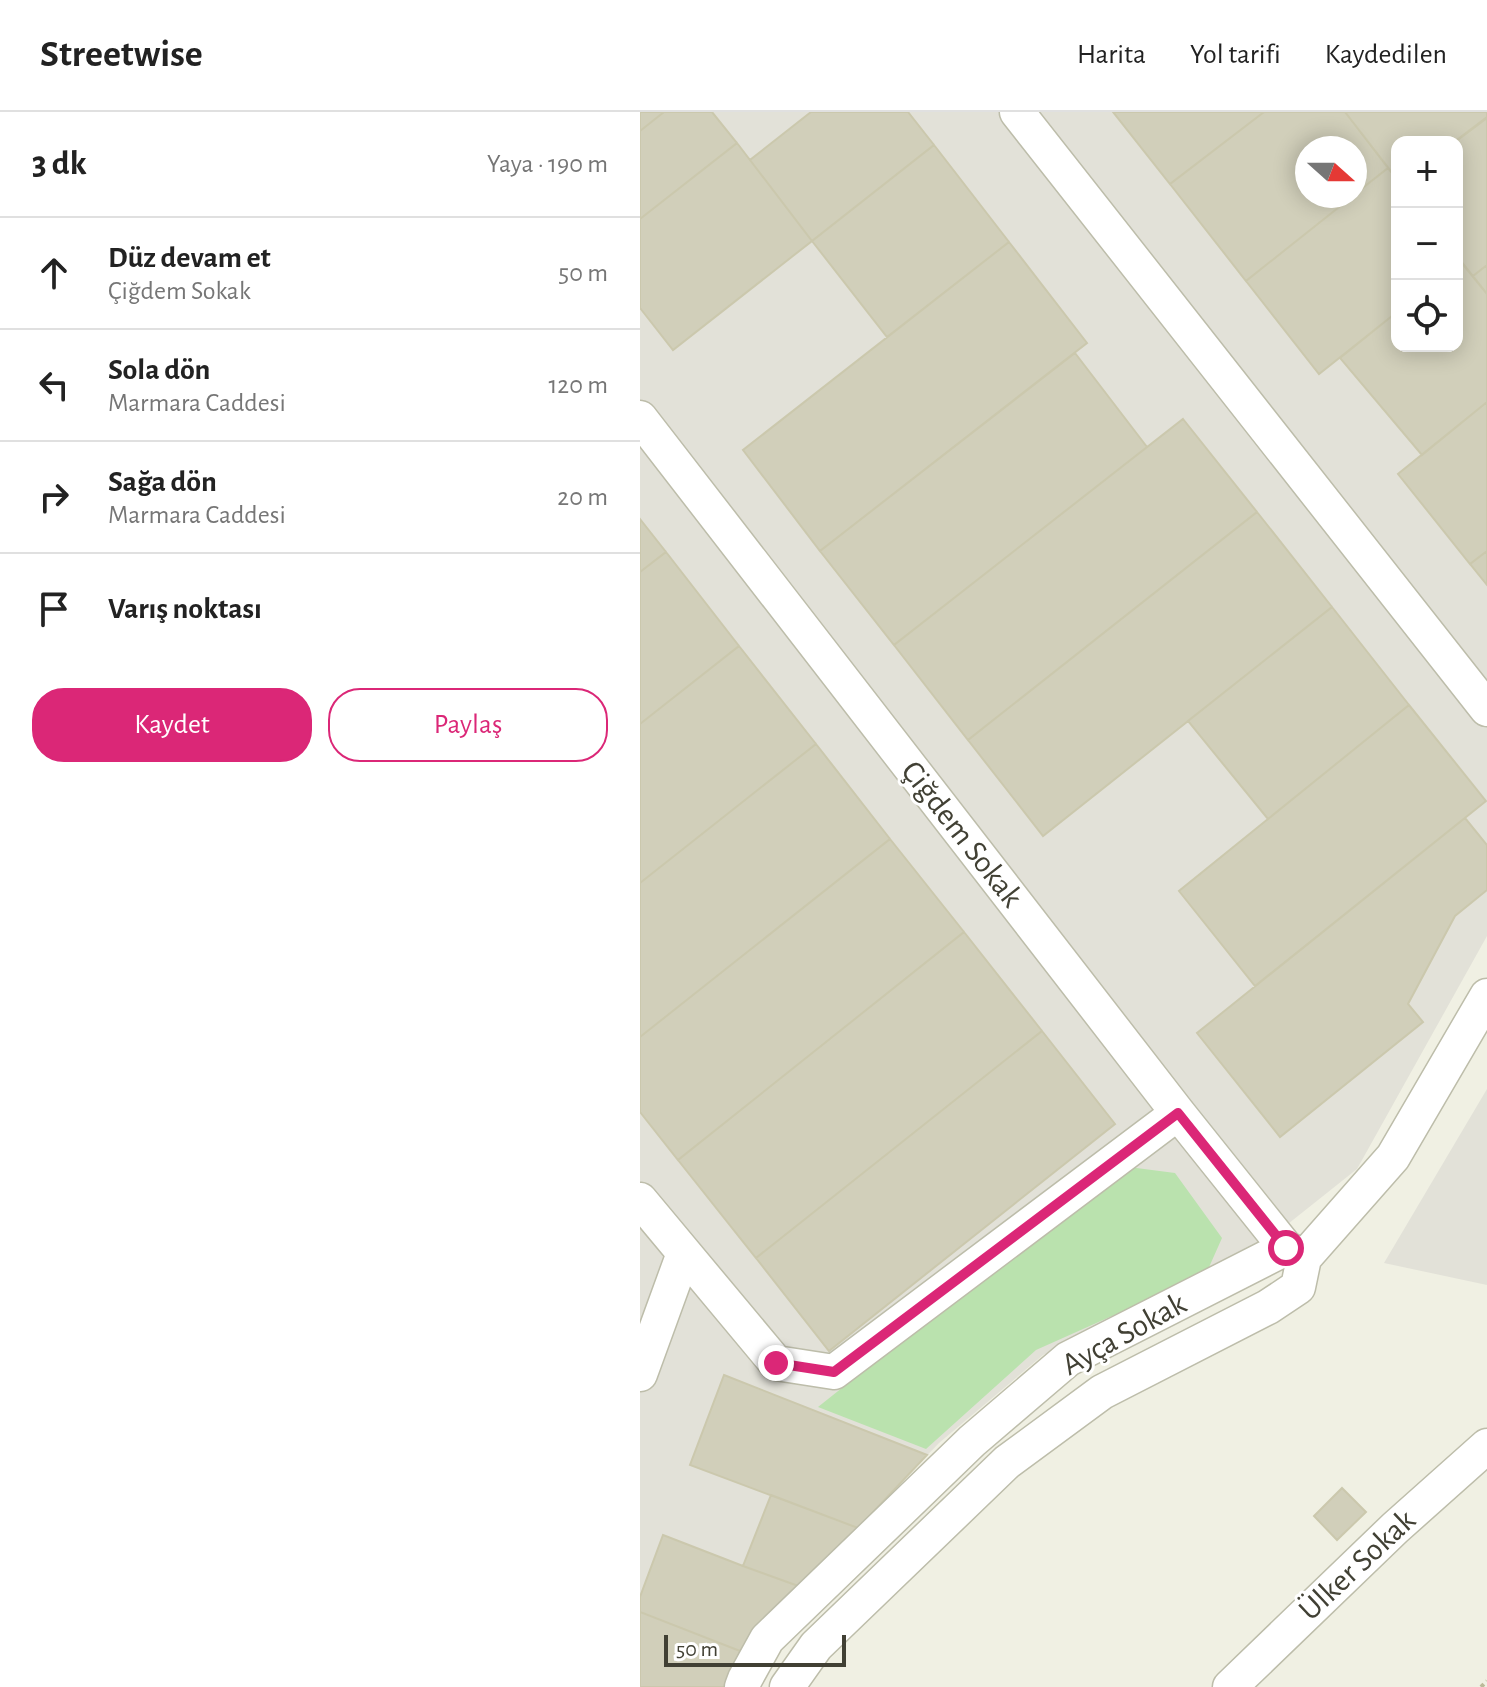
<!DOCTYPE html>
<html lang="tr">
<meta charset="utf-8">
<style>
:root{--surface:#fff;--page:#f6f6f6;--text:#222;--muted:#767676;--line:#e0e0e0;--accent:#db2777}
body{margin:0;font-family:"Alegreya Sans",sans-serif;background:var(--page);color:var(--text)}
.controls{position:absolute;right:24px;top:24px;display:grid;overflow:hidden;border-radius:16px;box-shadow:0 4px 20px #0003}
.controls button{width:72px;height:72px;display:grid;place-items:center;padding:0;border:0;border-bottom:2px solid var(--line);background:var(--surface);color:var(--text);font:40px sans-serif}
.compass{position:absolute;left:655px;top:24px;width:72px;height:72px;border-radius:50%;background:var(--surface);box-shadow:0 4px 20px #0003;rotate:111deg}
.scale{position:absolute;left:24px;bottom:20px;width:182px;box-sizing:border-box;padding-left:8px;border:4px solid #414034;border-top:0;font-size:22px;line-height:28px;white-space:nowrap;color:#414034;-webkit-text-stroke:6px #fff;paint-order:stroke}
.stop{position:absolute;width:24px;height:24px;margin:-18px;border:6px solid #db2777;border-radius:50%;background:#fff}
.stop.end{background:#db2777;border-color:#fff;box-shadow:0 2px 8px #0008}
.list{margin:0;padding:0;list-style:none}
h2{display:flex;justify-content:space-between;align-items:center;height:104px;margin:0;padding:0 32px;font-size:34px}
h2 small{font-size:26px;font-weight:400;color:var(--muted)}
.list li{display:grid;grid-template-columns:52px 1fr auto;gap:24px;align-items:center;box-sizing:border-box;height:112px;padding:0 32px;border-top:2px solid var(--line)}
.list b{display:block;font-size:30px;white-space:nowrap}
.list p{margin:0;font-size:26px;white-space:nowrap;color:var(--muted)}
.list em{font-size:26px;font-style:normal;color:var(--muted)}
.actions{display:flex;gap:16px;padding:24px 32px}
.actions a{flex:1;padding:18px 0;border:2px solid var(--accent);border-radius:32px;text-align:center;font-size:28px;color:var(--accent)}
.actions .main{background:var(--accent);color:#fff}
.icon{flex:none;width:44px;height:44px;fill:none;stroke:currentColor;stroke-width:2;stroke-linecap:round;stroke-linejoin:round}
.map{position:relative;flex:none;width:847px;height:1575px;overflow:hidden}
header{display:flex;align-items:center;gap:48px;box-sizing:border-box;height:112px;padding:0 40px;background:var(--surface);border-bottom:2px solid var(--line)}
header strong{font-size:38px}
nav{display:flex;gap:44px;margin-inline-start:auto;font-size:28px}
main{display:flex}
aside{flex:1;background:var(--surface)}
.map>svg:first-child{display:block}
.industrial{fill:#e2e1d8;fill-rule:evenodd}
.green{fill:#bae2ae}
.building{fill:#d1cfba;stroke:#cbc8ad;stroke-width:2}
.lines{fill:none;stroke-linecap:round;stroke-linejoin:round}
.minor-casing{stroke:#bdbdaa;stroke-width:37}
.path{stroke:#bbba99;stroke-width:4;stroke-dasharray:4 4;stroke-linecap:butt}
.minor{stroke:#fff;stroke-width:34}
.route{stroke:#db2777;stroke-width:10}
.labels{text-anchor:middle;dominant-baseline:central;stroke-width:6;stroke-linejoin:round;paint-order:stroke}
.street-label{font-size:32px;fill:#414034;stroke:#fff}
</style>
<header>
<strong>Streetwise</strong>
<nav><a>Harita</a><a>Yol tarifi</a><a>Kaydedilen</a></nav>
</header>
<main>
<aside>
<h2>3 dk<small>Yaya · 190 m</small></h2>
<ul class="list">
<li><svg class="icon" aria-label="ahead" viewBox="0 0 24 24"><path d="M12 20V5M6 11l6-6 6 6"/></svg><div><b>Düz devam et</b><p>Çiğdem Sokak</p></div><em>50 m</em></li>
<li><svg class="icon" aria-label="left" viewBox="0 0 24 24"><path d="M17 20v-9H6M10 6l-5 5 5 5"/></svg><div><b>Sola dön</b><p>Marmara Caddesi</p></div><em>120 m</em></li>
<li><svg class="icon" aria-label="right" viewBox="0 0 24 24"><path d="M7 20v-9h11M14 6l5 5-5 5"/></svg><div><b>Sağa dön</b><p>Marmara Caddesi</p></div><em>20 m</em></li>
<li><svg class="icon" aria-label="arrive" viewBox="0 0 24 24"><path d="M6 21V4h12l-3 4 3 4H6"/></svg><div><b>Varış noktası</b></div></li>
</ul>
<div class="actions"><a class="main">Kaydet</a><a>Paylaş</a></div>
</aside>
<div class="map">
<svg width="847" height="1575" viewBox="0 0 847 1575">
<rect width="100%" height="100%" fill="#f0f0e3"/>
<path class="industrial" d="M0,0H847V824L717,1057L589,1159L403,1243L299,1331L100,1538L0,1575ZM757,30H817V234H757ZM667,36H715V84H667Z
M847,977V1173L744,1151Z"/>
<path class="green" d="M481,1054L535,1061L582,1126L566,1162L396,1238L286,1337L178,1295Z"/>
<path class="building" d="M0,0H24L0,19Z
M24,0H72L97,31L0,107V19Z
M171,0H268L294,33L172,129L110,48Z
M473,0H624L530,72Z
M624,0H705L748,56L715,82V36H667V84H713L606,169L530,72Z
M705,0H847V5L814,30H757V67Z
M847,6V153L833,164L817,144V30H815Z
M97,31L172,129L33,238L0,196V107Z
M294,33L369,130L247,225L172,129Z
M748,56L757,67V200L679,262L606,169L713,84H715V82Z
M369,130L447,231L180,439L103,338Z
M821,150L847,182V290L782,343L700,246L757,200V234H817V153Z
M847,153V182L833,164Z
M435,241L507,335L254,533L180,439Z
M847,290V439L830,452L758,362Z
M543,307L617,400L328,628L254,533Z
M617,400L692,495L403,724L328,628Z
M0,407L26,440L0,460Z
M847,439V473L830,452Z
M26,440L99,534L0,612V460Z
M692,495L769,593L628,707L548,609Z
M99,534L176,632L0,771V612Z
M769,593L846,689L615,874L539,779Z
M176,632L250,727L0,925V771Z
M825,706L847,733V778L815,804L768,892L783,910L640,1025L557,921Z
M250,727L324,820L38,1048L0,1000V925Z
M324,820L402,919L116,1146L38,1048Z
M402,919L475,1012L189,1239L116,1146Z
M84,1263L287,1343L218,1416L50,1353Z
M702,1376L726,1400L697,1428L674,1404Z
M131,1383L218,1416L161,1475L103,1454Z
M23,1423L103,1454L161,1475L100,1539L0,1500V1485Z
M0,1500L100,1539L88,1575H0Z"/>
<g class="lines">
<defs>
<path id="minor" d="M377,0L847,597
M0,306L538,1001L646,1136
M0,1088L136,1251L194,1260L538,1001
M0,1262L44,1141
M102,1575L105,1567L127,1527L332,1329L428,1247L646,1136L664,1146
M147,1575L176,1534L367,1350L462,1280L628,1195L658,1175L664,1146L753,1045L847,884
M590,1575L755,1416L847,1334"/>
</defs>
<use href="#minor" class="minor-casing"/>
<path class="path" d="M841,1575L847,1569"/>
<use href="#minor" class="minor"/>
</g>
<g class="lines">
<path class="route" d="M136,1251L194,1260L538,1001L646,1136"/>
</g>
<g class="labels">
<g class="street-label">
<text transform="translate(322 722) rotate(52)">Çiğdem Sokak</text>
<text transform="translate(484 1222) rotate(-29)">Ayça Sokak</text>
<text transform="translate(717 1453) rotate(-43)">Ülker Sokak</text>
</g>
</g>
</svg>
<div class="controls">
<button>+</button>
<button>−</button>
<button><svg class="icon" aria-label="locate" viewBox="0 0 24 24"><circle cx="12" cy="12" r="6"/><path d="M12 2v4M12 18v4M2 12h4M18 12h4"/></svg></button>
</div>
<svg class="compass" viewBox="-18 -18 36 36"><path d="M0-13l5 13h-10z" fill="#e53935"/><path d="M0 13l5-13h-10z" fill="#767676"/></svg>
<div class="scale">50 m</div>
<div class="stop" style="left:646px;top:1136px"></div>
<div class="stop end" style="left:136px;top:1251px"></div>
</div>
</main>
